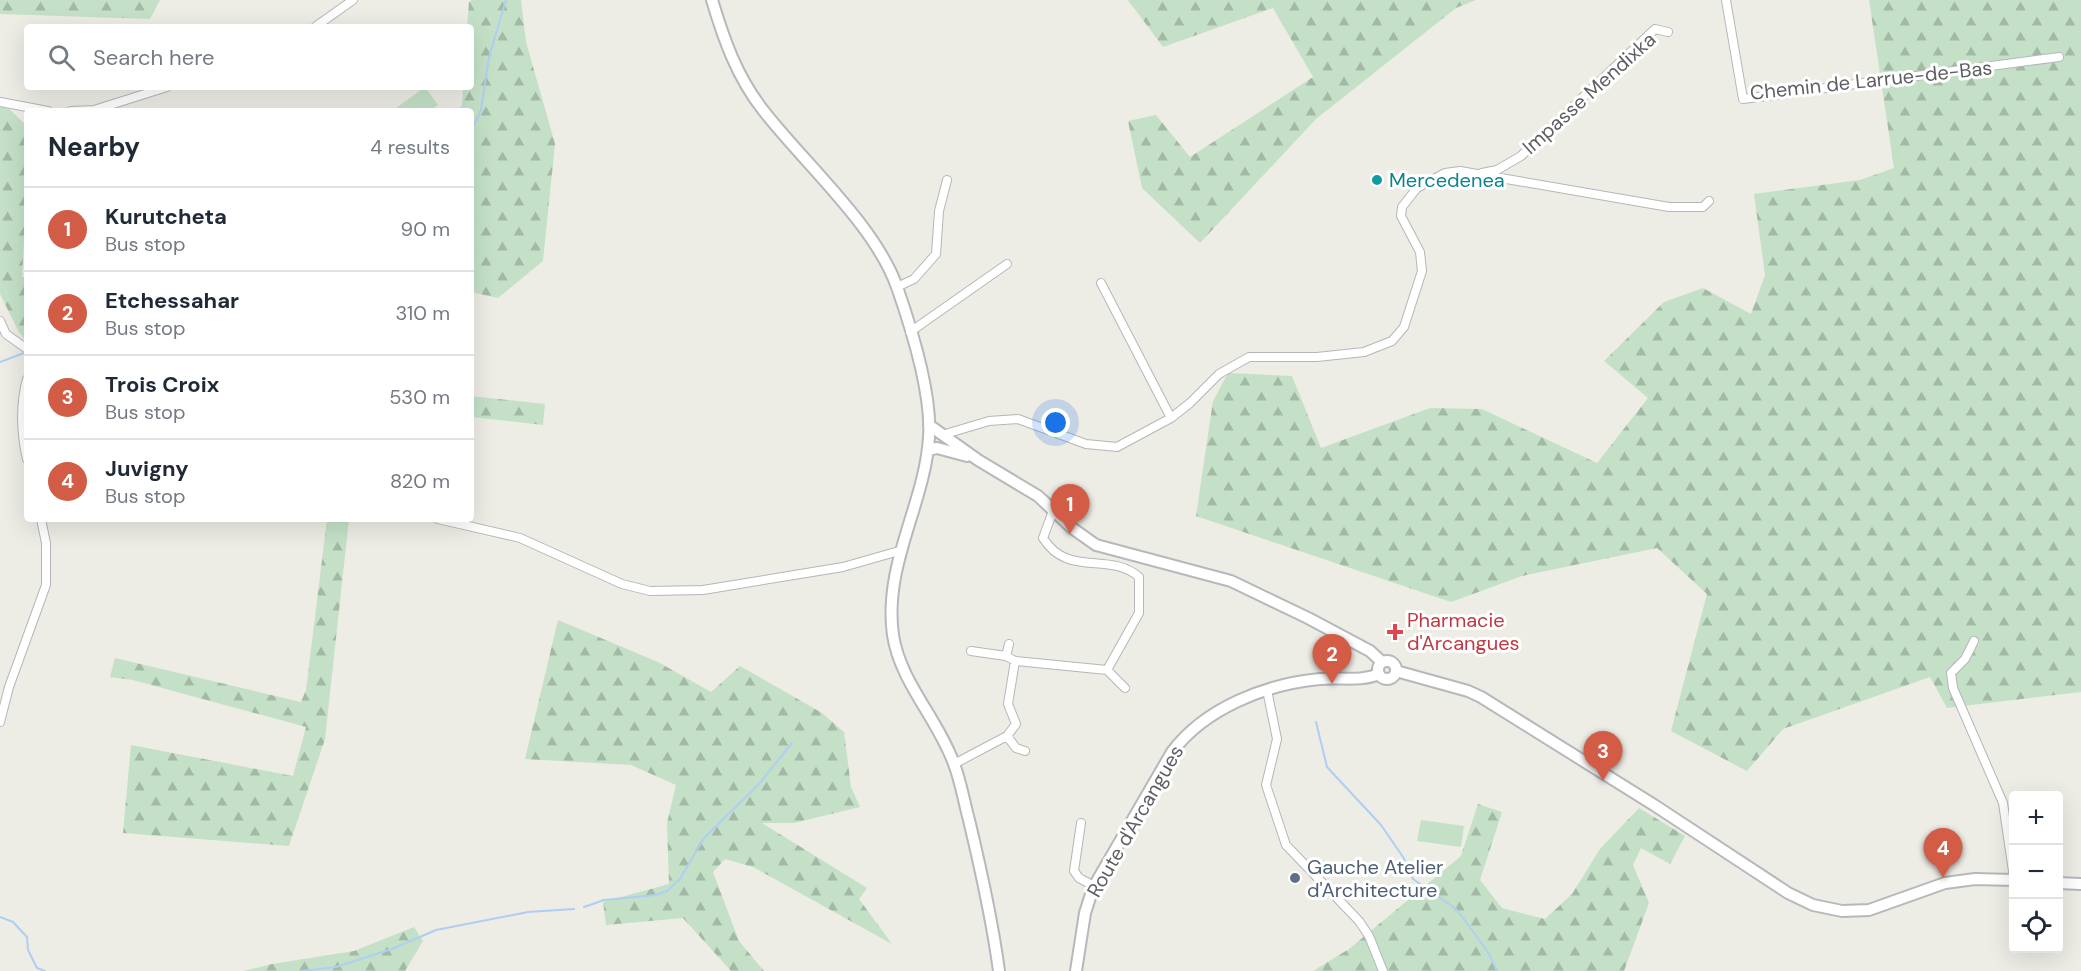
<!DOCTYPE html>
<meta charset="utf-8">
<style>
:root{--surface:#fff;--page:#f6f6f7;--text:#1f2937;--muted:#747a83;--line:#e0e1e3;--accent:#d25c45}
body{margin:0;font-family:"DM Sans",sans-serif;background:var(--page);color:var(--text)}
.controls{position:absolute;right:18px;bottom:18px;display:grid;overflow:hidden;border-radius:6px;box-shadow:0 6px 24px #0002}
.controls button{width:54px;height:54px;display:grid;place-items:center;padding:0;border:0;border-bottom:2px solid var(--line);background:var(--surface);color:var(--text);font:30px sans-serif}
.you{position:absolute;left:1056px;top:423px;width:21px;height:21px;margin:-15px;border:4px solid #fff;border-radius:50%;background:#1a73e8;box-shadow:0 0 0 9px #1a73e833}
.badge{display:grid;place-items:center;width:39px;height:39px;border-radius:50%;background:var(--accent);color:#fff;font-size:20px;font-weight:700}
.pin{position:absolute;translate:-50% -50px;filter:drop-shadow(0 2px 3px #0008)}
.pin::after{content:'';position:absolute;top:32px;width:21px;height:18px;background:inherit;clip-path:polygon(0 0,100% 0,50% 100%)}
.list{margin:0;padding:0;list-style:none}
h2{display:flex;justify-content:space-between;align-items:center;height:78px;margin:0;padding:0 24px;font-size:26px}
h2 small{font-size:20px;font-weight:400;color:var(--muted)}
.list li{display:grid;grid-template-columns:39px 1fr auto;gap:18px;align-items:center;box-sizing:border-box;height:84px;padding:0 24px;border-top:2px solid var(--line)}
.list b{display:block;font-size:22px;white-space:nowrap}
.list p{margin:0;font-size:20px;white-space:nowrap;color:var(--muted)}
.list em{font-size:20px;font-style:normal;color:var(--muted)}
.icon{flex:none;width:33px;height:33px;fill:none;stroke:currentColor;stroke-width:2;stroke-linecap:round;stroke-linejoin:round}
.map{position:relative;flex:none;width:2081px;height:971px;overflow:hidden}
.search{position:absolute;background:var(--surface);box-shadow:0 6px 24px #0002;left:24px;top:24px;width:450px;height:66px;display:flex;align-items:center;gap:15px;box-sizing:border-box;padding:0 21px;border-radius:6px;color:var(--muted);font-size:22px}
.panel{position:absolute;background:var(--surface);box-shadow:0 6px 24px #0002;left:24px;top:108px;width:450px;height:414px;border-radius:6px}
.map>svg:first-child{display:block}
.forest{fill:url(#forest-firs)}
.pitch{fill:#c4e1c7}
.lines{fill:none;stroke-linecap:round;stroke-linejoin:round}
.stream{stroke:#aecff3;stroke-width:2}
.street-casing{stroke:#b5b6ba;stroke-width:10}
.secondary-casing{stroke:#b6b8bc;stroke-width:14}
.street{stroke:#fff;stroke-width:8}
.secondary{stroke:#fff;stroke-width:10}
.culture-dot{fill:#0f9aa8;stroke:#fff;stroke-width:2}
.health-dot{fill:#e0444e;stroke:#fff;stroke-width:2}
.service-dot{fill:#5c6f8a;stroke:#fff;stroke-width:2}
.labels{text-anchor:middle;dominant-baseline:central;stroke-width:6;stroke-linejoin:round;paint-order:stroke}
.street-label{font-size:20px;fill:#5c5f63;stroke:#fff}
.culture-label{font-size:20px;fill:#0d838f;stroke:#fff;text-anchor:start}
.health-label{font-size:20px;fill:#be3a42;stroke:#fff;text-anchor:start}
.service-label{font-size:20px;fill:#4e5e75;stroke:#fff;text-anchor:start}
</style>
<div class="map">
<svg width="2081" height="971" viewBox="0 0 2081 971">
<defs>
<pattern id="forest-firs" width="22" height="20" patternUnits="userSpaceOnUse" patternTransform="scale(1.5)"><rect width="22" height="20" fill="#c4e1c7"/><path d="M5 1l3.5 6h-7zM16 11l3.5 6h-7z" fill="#a2baa5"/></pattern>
</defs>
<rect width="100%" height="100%" fill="#edece5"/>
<path class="forest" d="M0,0H160L150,19L0,14Z
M472,0H521L526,42L555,144L543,261L498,298L471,292V111H458L462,105L463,87H471V27H467L469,2Z
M1128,0H1476L1456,8L1316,119L1200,243L1142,188L1128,121L1156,115L1190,157L1313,77L1273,8L1163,47Z
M1869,0H2081V692L1947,708L1930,677L1783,729L1747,771L1671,731L1707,594L1657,548L1522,576L1451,602L1196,516L1213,401L1228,373L1292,376L1321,448L1430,408L1482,409L1597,463L1648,398L1604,361L1664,302L1703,288L1751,314L1765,275L1754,194L1860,180L1894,168Z
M0,100L27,126V190L22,277H27V342L19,332L0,294Z
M471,396L545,404L543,425L471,417Z
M327,519H349L325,739L289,846L123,833L131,745L293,776L306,727L133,680L110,677L115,658L301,702L306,690Z
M558,620L658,662L711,692L740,666L822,713L844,732L851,787L860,807L794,823H762L867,888L859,899L892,944L753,867L725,859L713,872L739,941L764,971H731L683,918L606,925L603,902L669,884L667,823L676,785L631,765L525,759Z
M1478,804L1502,812L1480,880L1502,908L1545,919L1572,894L1600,849L1639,808L1685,836L1670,864L1641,848L1633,865L1649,903L1624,971H1313L1349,949L1461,856Z
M414,927L423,941L405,971H244L272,964L354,951Z"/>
<path class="pitch" d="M425,87L438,105L430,111H392Z
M1421,820L1464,826L1461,847L1417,841Z"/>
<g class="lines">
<path class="stream" d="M471,131L481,110L489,57L506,0
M0,362L24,353
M1316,722L1327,767L1381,825L1403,857L1413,879L1456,909L1466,922L1488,952L1497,971
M584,907L604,900L656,895L667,891L680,879L704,838L759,784L792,743
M0,917L13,922L27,937L28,950L37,968L45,971
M302,971L336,967L392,949L436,930L528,912L574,909"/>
<defs>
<path id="street" d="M1726,0L1743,99L2059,57
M315,27L353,0
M0,102L48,111
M71,111L94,110L167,87
M1482,173L1497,170L1521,156L1655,29L1668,32
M1101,283L1171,418
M897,287L914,279L936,254L939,211L947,180
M0,321L6,334L27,349
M910,332L1007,264
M27,379C20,404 21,434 27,459
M942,435L989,421L1018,419L1086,444L1117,447L1171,418L1190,403L1219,374L1249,357H1317L1364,352L1392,341L1404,327L1422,271L1420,252L1401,216L1402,207L1417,188L1445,173L1460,171L1669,207H1703L1709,201
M1053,511L1043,538C1068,578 1109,551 1139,577V613L1107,670
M438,519L520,538L622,584L650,591L703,590L843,567L899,551
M1974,641L1965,659L1951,673L1953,688L2003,803L2014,878
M971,651L1006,656L1015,661L1107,670L1125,688
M1006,656L1009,644
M1267,690L1277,739L1266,785L1286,845L1359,921L1369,936L1383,971
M0,722L9,687L46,585V543L41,519
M1007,736L1016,748L1025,751
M954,764L1007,736L1016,724L1008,704L1015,661
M1081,823L1074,871L1079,878L1094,886"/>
<path id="secondary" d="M712,0C724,40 737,77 763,110C804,163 875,225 897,287C912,330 932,393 929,437C925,504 883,565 893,635C900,682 938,719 954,764C961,782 964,802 969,820C981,870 992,919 999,971
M929,425L978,460L1038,496L1072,528L1096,545L1231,581L1308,618L1370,651L1382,662
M928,450L937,448L967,456
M1378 670a9 9 0 1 1 18 0a9 9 0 1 1-18 0Z
M1396,671L1468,691L1481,697L1654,805L1788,893L1813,905L1842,911L1869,910L1945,883L1975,879L2014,880
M2058,883L2081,884
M1076,971L1085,913L1093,888L1172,752C1205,708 1266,684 1320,679C1341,677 1360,682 1379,674"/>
</defs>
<use href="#street" class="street-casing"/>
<use href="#secondary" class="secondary-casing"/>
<use href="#street" class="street"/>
<use href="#secondary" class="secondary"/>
</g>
<circle class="culture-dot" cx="1377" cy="180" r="6"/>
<path class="health-dot" d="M1392 623h6v6h6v6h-6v6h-6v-6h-6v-6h6z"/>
<circle class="service-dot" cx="1295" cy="878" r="6"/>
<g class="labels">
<g class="street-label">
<text transform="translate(1871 80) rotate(-6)">Chemin de Larrue-de-Bas</text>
<text transform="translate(1589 93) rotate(-42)">Impasse Mendixka</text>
<text transform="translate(1135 821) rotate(-60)">Route d'Arcangues</text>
</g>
<g class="culture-label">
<text x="1389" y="180">Mercedenea</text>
</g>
<g class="health-label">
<text x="1407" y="620">Pharmacie<tspan x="1407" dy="23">d'Arcangues</tspan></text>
</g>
<g class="service-label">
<text x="1307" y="867">Gauche Atelier<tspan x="1307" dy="23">d'Architecture</tspan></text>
</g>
</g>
</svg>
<div class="controls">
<button>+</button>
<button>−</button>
<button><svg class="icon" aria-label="locate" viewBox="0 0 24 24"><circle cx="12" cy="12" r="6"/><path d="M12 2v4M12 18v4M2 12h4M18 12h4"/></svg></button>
</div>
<div class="you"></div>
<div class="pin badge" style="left:1070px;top:534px">1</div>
<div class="pin badge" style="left:1332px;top:684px">2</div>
<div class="pin badge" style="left:1603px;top:781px">3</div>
<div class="pin badge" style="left:1943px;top:878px">4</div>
<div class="search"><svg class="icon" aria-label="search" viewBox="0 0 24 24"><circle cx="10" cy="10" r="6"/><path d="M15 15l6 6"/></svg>Search here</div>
<section class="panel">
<h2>Nearby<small>4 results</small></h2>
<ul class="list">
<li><span class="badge">1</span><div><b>Kurutcheta</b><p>Bus stop</p></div><em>90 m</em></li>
<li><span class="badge">2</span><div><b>Etchessahar</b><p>Bus stop</p></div><em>310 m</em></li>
<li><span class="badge">3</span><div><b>Trois Croix</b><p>Bus stop</p></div><em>530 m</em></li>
<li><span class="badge">4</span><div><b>Juvigny</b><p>Bus stop</p></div><em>820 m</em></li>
</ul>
</section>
</div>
